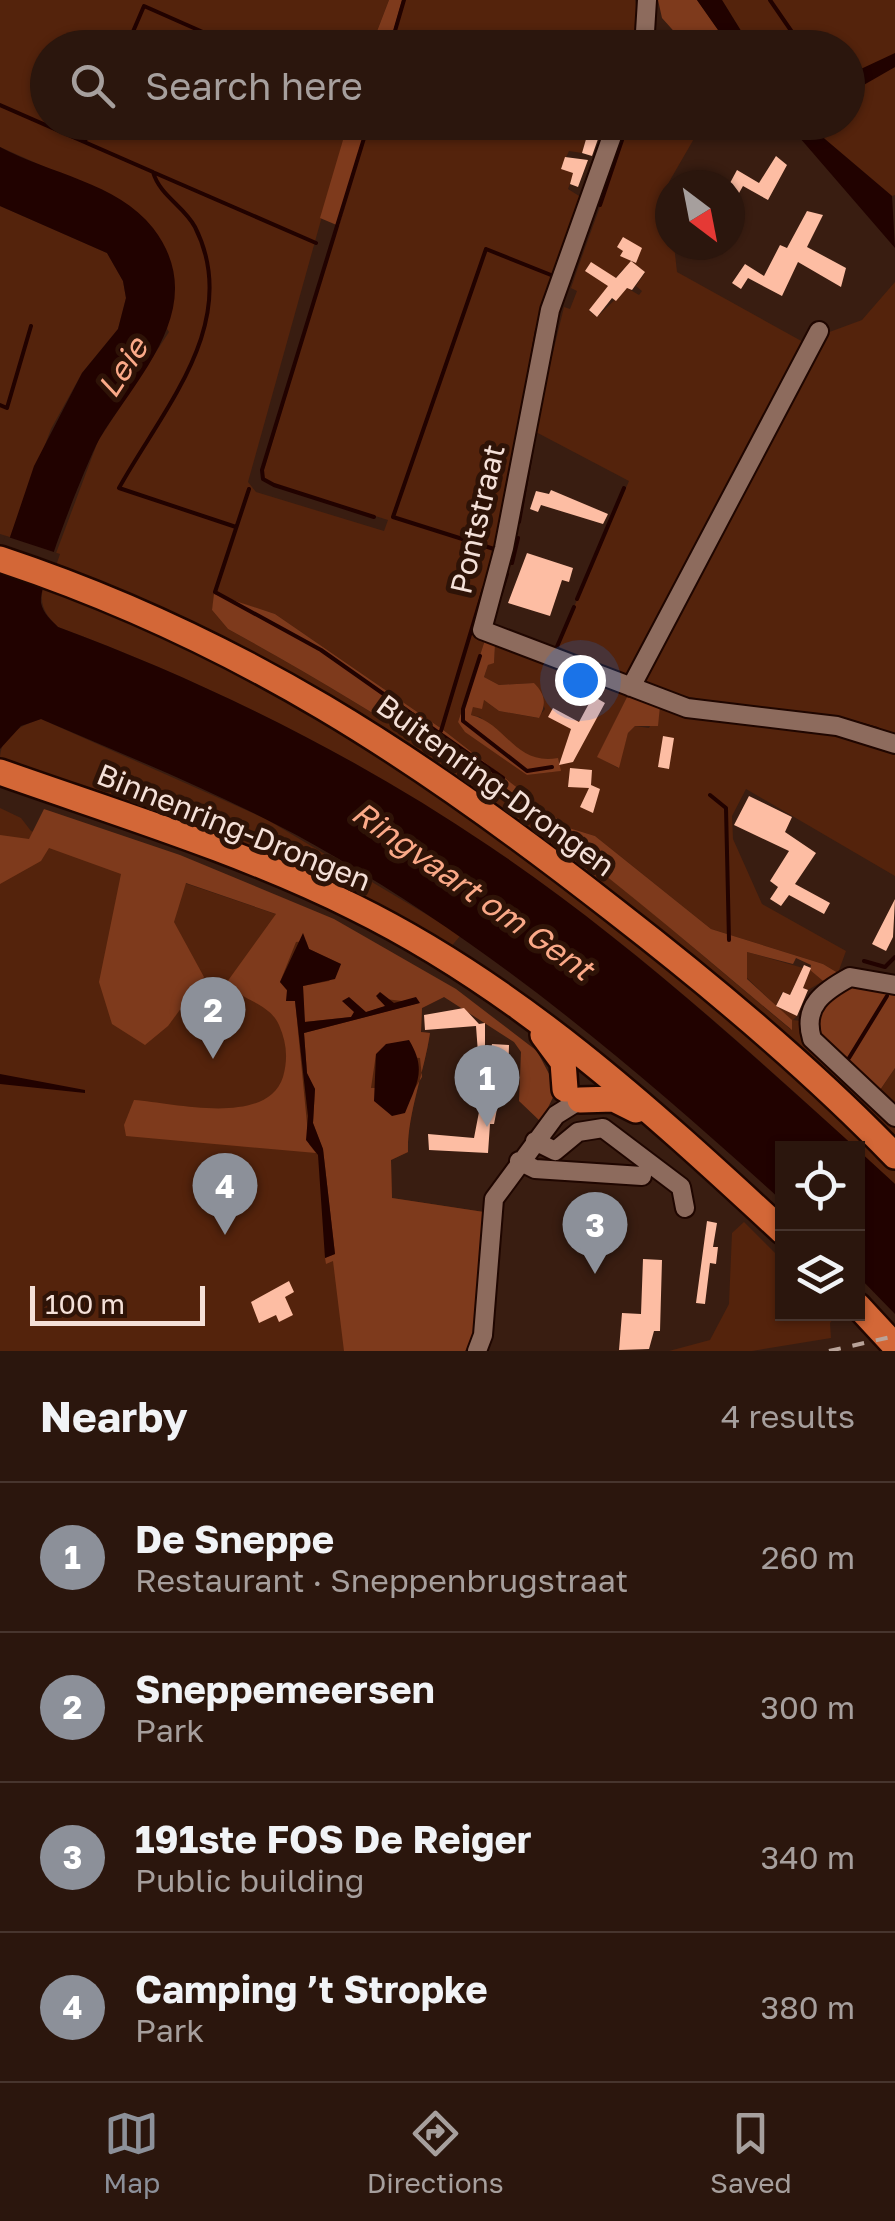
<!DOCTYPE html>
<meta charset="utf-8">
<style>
:root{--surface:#2b160d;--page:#37231b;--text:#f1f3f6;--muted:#a69f9d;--line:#47352e;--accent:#8c9099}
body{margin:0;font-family:"Golos Text",sans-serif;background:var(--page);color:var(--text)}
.controls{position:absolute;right:30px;bottom:30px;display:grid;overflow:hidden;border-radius:0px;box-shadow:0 2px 8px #0004}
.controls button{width:90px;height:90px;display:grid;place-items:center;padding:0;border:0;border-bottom:2px solid var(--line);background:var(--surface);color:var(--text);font:50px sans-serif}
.compass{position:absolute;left:655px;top:170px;width:90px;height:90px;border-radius:50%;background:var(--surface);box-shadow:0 2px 8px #0004;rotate:148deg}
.scale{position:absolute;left:30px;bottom:25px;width:175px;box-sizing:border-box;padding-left:10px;border:5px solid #f4e0d8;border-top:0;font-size:28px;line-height:35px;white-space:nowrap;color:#f4e0d8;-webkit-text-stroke:8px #2e1307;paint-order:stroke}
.you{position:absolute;left:580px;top:680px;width:35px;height:35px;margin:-25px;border:8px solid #fff;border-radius:50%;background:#1a73e8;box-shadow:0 0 0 15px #1a73e833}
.badge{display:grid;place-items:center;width:65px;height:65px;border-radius:50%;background:var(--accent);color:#fff;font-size:32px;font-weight:700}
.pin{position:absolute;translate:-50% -82px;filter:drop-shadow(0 2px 5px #0008)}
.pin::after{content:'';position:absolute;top:52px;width:35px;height:30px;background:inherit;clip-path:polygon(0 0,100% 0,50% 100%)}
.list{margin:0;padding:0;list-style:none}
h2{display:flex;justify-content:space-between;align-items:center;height:130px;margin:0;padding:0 40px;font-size:42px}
h2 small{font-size:32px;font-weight:400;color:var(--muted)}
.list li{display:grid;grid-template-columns:65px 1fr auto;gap:30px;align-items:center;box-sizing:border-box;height:150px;padding:0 40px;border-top:2px solid var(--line)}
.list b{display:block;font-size:38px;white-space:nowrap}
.list p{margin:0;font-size:32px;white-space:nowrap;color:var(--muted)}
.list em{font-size:32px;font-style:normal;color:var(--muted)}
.icon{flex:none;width:55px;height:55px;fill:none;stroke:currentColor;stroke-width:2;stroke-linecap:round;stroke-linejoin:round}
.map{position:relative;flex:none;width:895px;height:1351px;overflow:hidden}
.search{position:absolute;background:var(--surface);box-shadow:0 2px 8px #0004;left:30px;right:30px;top:30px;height:110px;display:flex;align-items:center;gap:25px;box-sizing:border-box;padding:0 35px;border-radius:55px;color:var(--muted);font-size:38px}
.sheet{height:730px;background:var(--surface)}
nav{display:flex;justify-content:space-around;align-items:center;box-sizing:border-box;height:140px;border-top:2px solid var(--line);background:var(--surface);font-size:28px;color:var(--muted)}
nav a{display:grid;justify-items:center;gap:5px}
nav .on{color:var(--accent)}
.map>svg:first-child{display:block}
.green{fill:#54230c;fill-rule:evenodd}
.forest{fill:#7e3a1c;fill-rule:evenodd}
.water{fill:#210200}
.pier{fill:#391d11}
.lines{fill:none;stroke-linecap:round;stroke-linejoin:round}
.stream{stroke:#210200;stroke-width:4}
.building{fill:#fdbda3}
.minor-casing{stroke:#1f0600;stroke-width:22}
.highway-casing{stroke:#1f0600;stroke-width:30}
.minor{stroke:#8d6b5d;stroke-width:18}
.highway{stroke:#d36737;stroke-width:25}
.rail{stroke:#b9a399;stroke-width:4;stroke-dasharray:12 12;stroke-linecap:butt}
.labels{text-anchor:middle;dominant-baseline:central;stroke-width:10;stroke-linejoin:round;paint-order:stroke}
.street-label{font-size:30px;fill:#f4e0d8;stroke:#2e1307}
.water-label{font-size:32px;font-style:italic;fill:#fba988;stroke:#2e1307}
</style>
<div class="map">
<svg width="895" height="1351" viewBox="0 0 895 1351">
<rect width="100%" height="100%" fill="#391d11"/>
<path class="green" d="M0,0H389L371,47L48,48V122L348,123L248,482L256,492L384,531L388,520L261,480L368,123L552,122L580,132L590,126L582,153L569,151L561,168L578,162L568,189L584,199L553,277L486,637L458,722L527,775L560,771L521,753L480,717L471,715L473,706L484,700L499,711L538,718L545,709L534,683L499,685L484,677L488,665L494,662L495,645L628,695L598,757L618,768L628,733L635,726L649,728L660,706L683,717L836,734L895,753V876L746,789L732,816L733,839L762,904L846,951L838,973L823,964L711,929L595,836L569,828L442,729L275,614L215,595L212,610L228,629C324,682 417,738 506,801C606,870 697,951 790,1029L791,1020L747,978V952L810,970L823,981L808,990L795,984L790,995L782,992L776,1006L797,1016L793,1020L816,1023L879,1092L895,1068V1184C766,1066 635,944 489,846C356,756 209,683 58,627C46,615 39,606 43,588L98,441L169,332L72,179L0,147Z
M402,0H635L638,19L633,47L389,48Z
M722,0H895V55L848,75V48L751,47Z
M895,67V195L892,196L806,123L848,122V88Z
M630,123H703L669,182L670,245H674L677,272L805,343L630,677L557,646L629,481L534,431L564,307L570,309L577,291L571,288C590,232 611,179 630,123ZM640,268L645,273L636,286L642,291L639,295L627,288L597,317L589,311L623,269Z
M0,206L107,253L123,281L126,298L118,329L82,373L51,429L10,537L0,534Z
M895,282V738L670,693L642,681L824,334L862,320Z
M41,719L266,819L461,935L448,950L0,760C0,735 20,726 41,719Z
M0,808L21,818L31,831L305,924L444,997L422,1008L421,1032L430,1033C424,1073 407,1115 408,1152L391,1160L392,1198L484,1212L465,1351H0Z
M744,1222L782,1260V1314H837L830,1323L831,1338L752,1351H669L710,1340L729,1304L732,1233Z"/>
<path class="forest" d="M389,0H402L389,47H371Z
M658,0H697L730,47H688L662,18Z
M348,123H368L339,226L320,218Z
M214,594L275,614L442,729L569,828L595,836L711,929L823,964L838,973L823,981L810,970L811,965L796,958L793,964L747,952V979L792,1020V1030C698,952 606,871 507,801C417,738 324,682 228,629L212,610Z
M486,637L495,645L494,663L488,665L484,677L499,685L534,683C545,694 547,704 539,718L499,711L484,700L482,709L473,707L471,715C506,723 515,766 558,758L561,771L527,775L465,732L458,722Z
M628,695L660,706L658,726H635L628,733L619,768L597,757Z
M44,809L180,855L334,919L456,989L537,1051L557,1089L541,1122L519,1101L521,1052L514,1042L444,997L422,1008L421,1032L430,1033C424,1073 407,1115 408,1152L391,1160L392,1198L484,1212L476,1334L465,1351H344L333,1261L326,1264L325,1258L335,1254L323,1149L313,1123L315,1089L307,1074L304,1033L419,1003L377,998L386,1006L351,1017L304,1022L303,986L329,981L341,964L309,949L306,941L296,942L280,982L295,1000L309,1144L316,1153L126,1136L124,1125L134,1100C174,1103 267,1127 283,1077C288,1059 287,1043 279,1025C269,1002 240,1001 227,982L276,914L186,883L174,922L204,977L168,1026L145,1045L112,1024L99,982L121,874L49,848L41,861L0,884V835L29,839ZM376,1054L420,1058L422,1077L415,1088H371Z
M852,983L895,991V1068L878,1093L818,1035L819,1008Z"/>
<path class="water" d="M697,0H722L751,47H730Z
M895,53V67L848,94V75Z
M787,123H806L892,196L895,248Z
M0,147C49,174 117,182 153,228C212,305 138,375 100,438C88,459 38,584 41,603C43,613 51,620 58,627C209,683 356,756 489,846C620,934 739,1042 856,1148H782V1201C643,1074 501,954 337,858C244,803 141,762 41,719L21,726L0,749V567L34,466L82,373L118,329L126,298L123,281L107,253L0,206Z
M303,933L309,949L341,964L335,979L303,986L305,1022L351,1017L354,1012L342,1001L349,997L366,1012L385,1006L376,996L380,992L394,1003L416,997L420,1003L304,1033L307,1073L315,1089L313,1123L323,1149L335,1254L325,1258L318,1155L306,1140L308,1116L295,1001H286L287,990L280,982Z
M409,1040C427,1070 417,1083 405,1113L392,1116L374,1101L376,1054L386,1044Z
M0,1074L85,1090V1093L0,1084Z
M858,1150L895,1184V1314L858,1276Z"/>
<path class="pier" d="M5,536L60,554L49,586L0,551Z"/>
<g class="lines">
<path class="stream" d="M770,0L803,48
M126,48L144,6L239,48
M390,48L404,0
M632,48L635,38
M657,48L660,40
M0,105L153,172C160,196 184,206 195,227C243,322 162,410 119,488L236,527
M369,122L262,470L263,479L274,485L374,517
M85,141L93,122
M155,173L316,243
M600,205L628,122
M530,370L537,330
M0,405L7,408L31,326
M249,489L215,592L321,650L503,778
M519,522L532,448
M494,549L393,517L486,249L556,277
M512,563L518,538
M500,596L507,574
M577,599L624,488
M556,649L574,607
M480,656L463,709V721L527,771L552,767
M852,722L877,729
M441,731L484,588
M710,795L726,808L729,940
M864,961L885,967L895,957
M849,1058L887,996"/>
</g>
<path class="building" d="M591,122H604L592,156L582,153Z
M776,156L787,165L768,200L743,186L730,209V183L737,170L759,183Z
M565,157L588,160L578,187L570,184L573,173L561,169Z
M807,211L823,215L807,247L846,268L841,287L798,262L782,296L748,278L741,289L732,283L745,264L764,276L780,245L787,248Z
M623,237L642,248L636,263L620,256L623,251L617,247Z
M631,261L645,272L632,290L627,288L616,301L612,298L597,317L589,310L608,286L585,271L591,262L616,278Z
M551,490L608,514L603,524L541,505L538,512L530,509L536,491L549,494Z
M527,553L573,568L569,582L562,580L550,616L508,603Z
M593,696L605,703L573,762L559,765L571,729L548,717L553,708L579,722Z
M663,736L674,738L669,769L658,767Z
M570,768L592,770L591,785L600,789L593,813L580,807L589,788L568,787Z
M749,796L792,817L785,832L816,853L795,884L830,903L824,914L789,895L781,906L770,899L778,887L770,881L789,851L734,825Z
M895,899L893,937L886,951L872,944Z
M804,965L811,968L803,988L808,990L797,1016L776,1006L783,992L790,995Z
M464,1008L479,1024L485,1023V1052L478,1053L476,1026L425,1030L424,1015Z
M492,1044L509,1045L508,1080L507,1094H500L494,1124H490L488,1153L429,1150L428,1134L474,1138Z
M707,1221L717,1223L713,1247H718L716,1264L710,1263L705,1304L696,1303Z
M643,1259L662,1260L660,1331H654L649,1349L619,1350L622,1313L641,1314Z
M289,1281L294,1292L285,1297L293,1315L279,1322L276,1315L259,1323L251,1302Z"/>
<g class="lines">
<defs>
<path id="minor" d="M644,48L647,0
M617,122L550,310L504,548L482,630L687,708L837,726L895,744
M631,687L819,331
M895,985L850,977C824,991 802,1006 812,1039L895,1117
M535,1141L555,1151L578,1132L603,1128L681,1187L685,1208
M519,1161L535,1169L642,1176
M477,1351L483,1335L494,1199L556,1115L580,1100"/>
<path id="highway" d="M0,559C238,638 420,758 615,911C713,987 809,1067 895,1156
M0,772C119,814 241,851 354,907C517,987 650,1109 782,1231
M543,1035L563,1062L565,1089
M580,1100L614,1099L636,1110
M858,1306L895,1346"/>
</defs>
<use href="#minor" class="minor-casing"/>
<use href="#highway" class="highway-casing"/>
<use href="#minor" class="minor"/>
<use href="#highway" class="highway"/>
<path class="rail" d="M829,1351L895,1336"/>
</g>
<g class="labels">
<g class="street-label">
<text transform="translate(477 519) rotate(-77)">Pontstraat</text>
<text transform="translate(496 785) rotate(36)">Buitenring-Drongen</text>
<text transform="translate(234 827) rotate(22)">Binnenring-Drongen</text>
</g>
<g class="water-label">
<text transform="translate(122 367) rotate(-57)">Leie</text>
<text transform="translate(473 890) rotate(35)">Ringvaart om Gent</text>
</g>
</g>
</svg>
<div class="controls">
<button><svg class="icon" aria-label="locate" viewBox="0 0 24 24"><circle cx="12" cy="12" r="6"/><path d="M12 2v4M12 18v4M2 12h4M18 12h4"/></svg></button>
<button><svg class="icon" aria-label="layers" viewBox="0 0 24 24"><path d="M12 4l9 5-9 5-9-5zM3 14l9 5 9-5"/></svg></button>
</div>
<svg class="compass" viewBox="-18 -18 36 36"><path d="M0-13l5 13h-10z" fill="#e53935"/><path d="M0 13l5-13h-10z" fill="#a69f9d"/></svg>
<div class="scale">100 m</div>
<div class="you"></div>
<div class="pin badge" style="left:487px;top:1127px">1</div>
<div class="pin badge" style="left:213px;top:1059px">2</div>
<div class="pin badge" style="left:595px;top:1274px">3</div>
<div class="pin badge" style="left:225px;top:1235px">4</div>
<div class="search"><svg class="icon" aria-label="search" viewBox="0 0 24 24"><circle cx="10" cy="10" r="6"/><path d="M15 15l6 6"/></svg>Search here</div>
</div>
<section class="sheet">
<h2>Nearby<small>4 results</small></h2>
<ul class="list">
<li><span class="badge">1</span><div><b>De Sneppe</b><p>Restaurant · Sneppenbrugstraat</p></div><em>260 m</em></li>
<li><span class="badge">2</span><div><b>Sneppemeersen</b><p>Park</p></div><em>300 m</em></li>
<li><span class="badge">3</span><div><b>191ste FOS De Reiger</b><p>Public building</p></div><em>340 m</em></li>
<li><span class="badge">4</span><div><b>Camping ’t Stropke</b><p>Park</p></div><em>380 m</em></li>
</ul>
</section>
<nav>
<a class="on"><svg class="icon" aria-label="map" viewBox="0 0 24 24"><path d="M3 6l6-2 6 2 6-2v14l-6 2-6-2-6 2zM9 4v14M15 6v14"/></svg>Map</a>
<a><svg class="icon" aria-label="directions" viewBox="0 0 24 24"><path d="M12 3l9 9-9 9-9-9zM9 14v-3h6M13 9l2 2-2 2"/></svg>Directions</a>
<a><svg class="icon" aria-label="saved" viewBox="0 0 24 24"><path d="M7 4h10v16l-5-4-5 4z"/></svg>Saved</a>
</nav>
